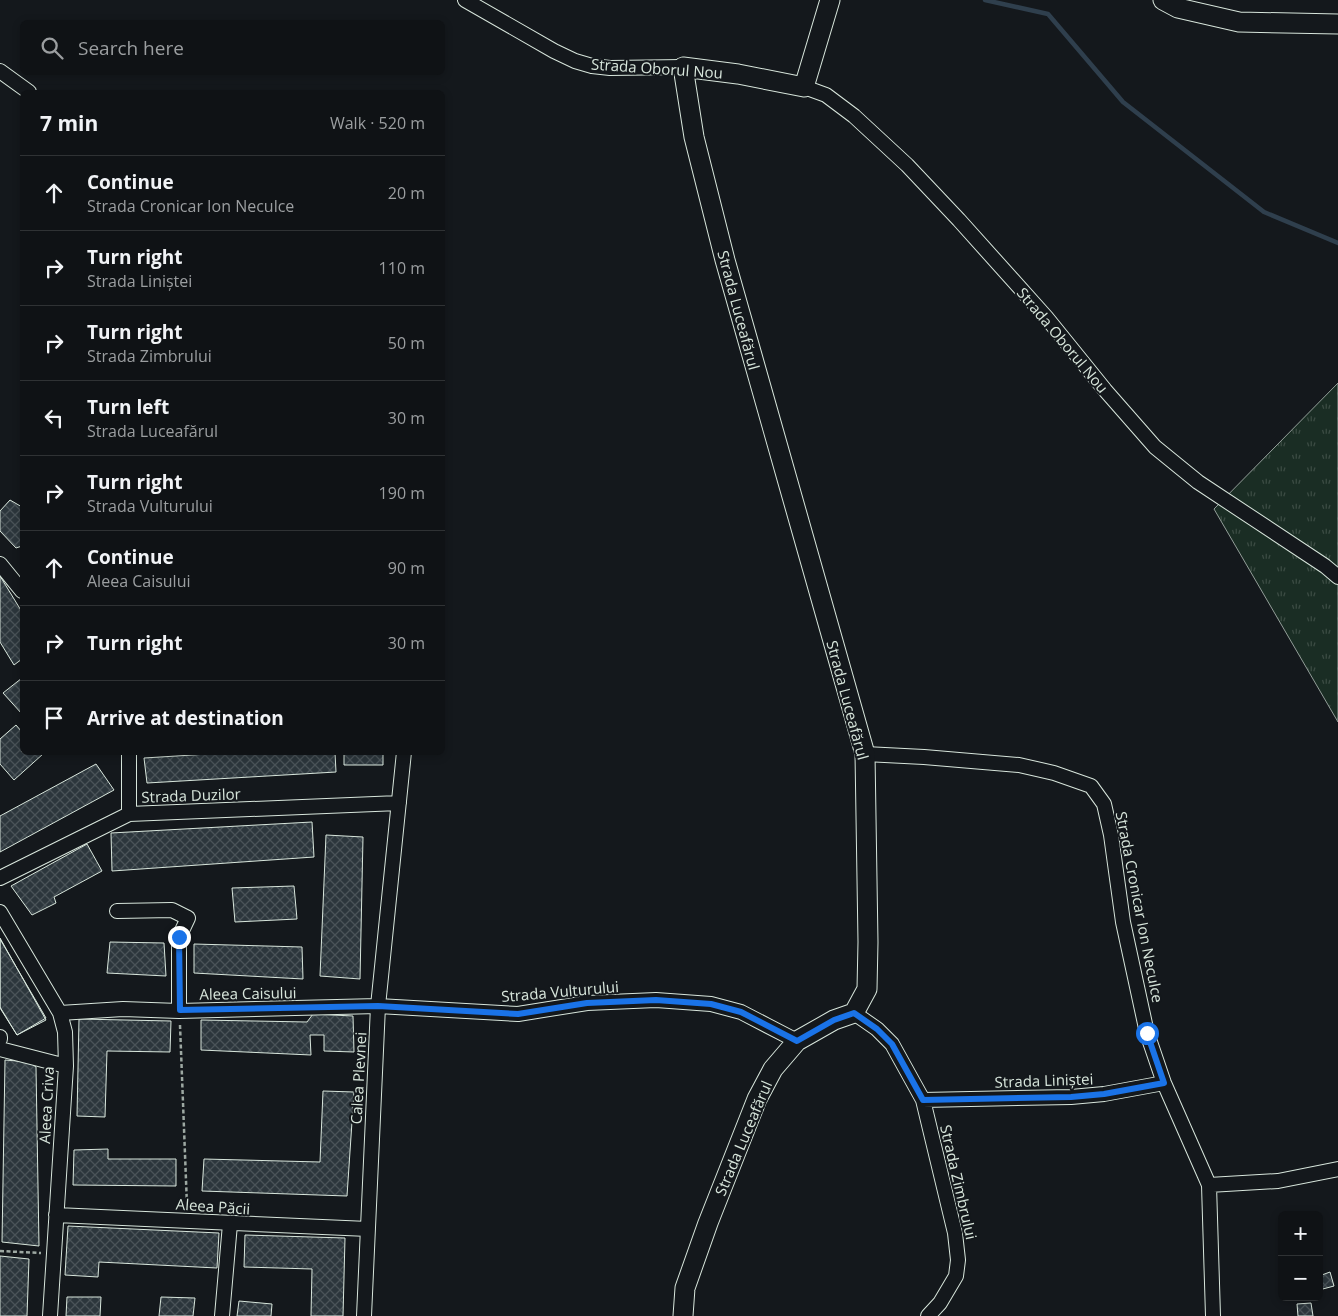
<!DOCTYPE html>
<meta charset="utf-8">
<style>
:root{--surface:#0f1215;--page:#181b1e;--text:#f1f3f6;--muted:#9b9ea0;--line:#2f3234}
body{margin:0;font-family:"Open Sans",sans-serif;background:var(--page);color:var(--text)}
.controls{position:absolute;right:15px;bottom:15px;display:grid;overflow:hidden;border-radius:8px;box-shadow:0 2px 8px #0003}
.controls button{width:45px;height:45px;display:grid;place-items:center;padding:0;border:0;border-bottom:1px solid var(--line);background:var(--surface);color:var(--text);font:25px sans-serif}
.stop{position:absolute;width:15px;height:15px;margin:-11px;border:4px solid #1a73e8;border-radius:50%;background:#fff}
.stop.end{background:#1a73e8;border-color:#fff;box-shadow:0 1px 5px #0008}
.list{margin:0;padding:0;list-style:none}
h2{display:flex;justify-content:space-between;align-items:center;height:65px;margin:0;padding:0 20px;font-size:21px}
h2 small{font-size:16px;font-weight:400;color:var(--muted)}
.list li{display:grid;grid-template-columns:32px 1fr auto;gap:15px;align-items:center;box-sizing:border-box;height:75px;padding:0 20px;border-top:1px solid var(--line)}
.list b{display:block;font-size:19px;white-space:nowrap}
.list p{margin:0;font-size:16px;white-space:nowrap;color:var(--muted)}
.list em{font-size:16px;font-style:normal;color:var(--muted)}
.icon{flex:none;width:28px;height:28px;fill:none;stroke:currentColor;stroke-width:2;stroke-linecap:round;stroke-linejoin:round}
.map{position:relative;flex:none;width:1338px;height:1316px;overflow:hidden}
.search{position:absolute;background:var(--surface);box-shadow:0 2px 8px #0003;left:20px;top:20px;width:425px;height:55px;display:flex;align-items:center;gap:12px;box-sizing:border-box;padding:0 18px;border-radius:8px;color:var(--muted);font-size:19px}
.panel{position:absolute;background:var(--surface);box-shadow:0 2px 8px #0003;left:20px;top:90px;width:425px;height:665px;border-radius:8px}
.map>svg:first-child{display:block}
.grass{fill:url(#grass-tufts);stroke:#939e99}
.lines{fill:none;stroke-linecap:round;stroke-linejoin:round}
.stream{stroke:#2f3f4d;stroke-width:4.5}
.building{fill:url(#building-cross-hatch);stroke:#d8e6dc}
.street-casing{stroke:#d8e6dc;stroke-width:16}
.secondary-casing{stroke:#d8e6dc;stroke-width:21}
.path{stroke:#9da8a2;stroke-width:2.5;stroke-dasharray:4 2.5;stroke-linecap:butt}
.street{stroke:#14181c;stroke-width:14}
.secondary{stroke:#14181c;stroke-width:19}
.route{stroke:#1a73e8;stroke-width:6}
.labels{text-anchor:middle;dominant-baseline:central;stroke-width:4;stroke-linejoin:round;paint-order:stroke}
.street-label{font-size:15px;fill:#d8e6dc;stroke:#14181c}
</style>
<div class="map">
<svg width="1338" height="1316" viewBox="0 0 1338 1316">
<defs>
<pattern id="grass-tufts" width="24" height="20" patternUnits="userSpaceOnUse" patternTransform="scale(1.25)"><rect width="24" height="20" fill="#1a2d24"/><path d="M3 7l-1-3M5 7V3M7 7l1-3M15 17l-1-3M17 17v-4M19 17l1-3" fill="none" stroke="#3b4b43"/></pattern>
<pattern id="building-cross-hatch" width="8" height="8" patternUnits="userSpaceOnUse" patternTransform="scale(1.25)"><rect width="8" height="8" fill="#2c363c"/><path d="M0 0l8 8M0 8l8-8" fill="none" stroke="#4a5358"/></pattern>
</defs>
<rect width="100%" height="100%" fill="#14181c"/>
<path class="grass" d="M1338,383V722L1214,509Z"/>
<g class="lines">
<path class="stream" d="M985,0L1048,14L1123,102L1264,212L1338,243"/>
</g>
<path class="building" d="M10,500L22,507V546L16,548L0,531V511Z
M0,576L22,612V659L14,665L0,642Z
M22,678V714L3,693Z
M16,725L22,732V752H41L43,754L14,780L0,764V739Z
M241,752H335L336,772L147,783L144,758Z
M344,752H383V765H344Z
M96,764L114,790L0,852V816Z
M312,822L314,857L112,871L111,833Z
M326,835L363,837L360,979L320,976Z
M87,844L102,871L54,897L56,903L32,915L11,886Z
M294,886L297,919L235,922L232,888Z
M0,938L46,1020L17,1035L0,1008Z
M0,939L46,1018L17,1035L0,1007Z
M110,942L164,943L166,976L107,973Z
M194,944L302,947L303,979L194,973Z
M313,1014L353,1016L354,1052L324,1051V1035H310L311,1055L201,1050V1020L307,1022Z
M79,1019L171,1021L170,1052L107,1051L105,1117L77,1116Z
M5,1060L29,1062L36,1067L39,1246L2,1242Z
M323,1091L354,1092L347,1196L202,1191L204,1159L320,1162Z
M108,1149V1159H176V1186L73,1185L74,1150Z
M68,1226L219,1233L217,1268L99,1262L98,1277L65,1275Z
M245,1235L345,1238L343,1316H311L312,1269L244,1267Z
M0,1256L29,1259L27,1316H0Z
M1330,1272L1334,1286L1319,1290V1276Z
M67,1297H101L100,1316H66Z
M161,1297L195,1298L193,1316H159Z
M239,1301L272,1304L271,1316H237Z
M1311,1303L1313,1316H1298L1297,1304Z"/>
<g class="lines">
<defs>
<path id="street" d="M465,0L554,51L575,61L592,66L610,68L683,67
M0,71L29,92
M804,87L826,95L854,116L907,165L959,220L1046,317L1105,390L1155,447L1198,482L1325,566L1338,577
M0,564L22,591
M129,752V814
M865,754L924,757L1019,765L1054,773L1091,786L1104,804L1111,835L1123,922L1147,1033L1164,1083L1209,1185L1213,1316
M0,878L129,814L399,803
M117,911L172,910L188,918L179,937V1011
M0,912L60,1013L65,1032L66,1066L50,1316
M60,1013L123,1009L179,1011L378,1006L518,1014L587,1003L656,1000L711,1004L741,1012L797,1041
M854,1013L877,1029L892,1044L923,1100L955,1233L958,1260L956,1276L940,1303L928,1316
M0,1037V1039
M0,1049L66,1066
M923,1100L1071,1097L1104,1094L1164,1083
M1209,1185L1278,1181L1338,1169
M56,1215C160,1219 264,1225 368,1229
M222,1316L230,1224
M364,1316L378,1006L404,752"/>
<path id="secondary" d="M1163,0L1178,8L1239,22L1338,24
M683,1316L685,1288L708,1223L757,1099L773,1069L797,1041L834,1020L854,1013L867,989L868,942L865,754L725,260L694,137L683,67L738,74L804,87L830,0"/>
</defs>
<use href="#street" class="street-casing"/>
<use href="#secondary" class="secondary-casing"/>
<path class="path" d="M180,1025L187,1206
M0,1251L41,1253"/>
<use href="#street" class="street"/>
<use href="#secondary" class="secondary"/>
</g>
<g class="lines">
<path class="route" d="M179,937L180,1010L378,1006L518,1014L587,1003L656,1000L711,1004L741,1012L797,1041L834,1020L854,1013L877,1029L892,1044L923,1100L1071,1097L1104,1094L1164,1083L1147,1033"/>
</g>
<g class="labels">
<g class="street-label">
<text transform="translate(657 68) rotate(4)">Strada Oborul Nou</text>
<text transform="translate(739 310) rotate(75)">Strada Luceafărul</text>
<text transform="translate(1063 340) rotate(50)">Strada Oborul Nou</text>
<text transform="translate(848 700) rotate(75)">Strada Luceafărul</text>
<text transform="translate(191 795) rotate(-2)">Strada Duzilor</text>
<text transform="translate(1140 907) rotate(79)">Strada Cronicar Ion Neculce</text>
<text transform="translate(560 991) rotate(-5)">Strada Vulturului</text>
<text transform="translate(248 993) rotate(-1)">Aleea Caisului</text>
<text transform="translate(358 1078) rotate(-87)">Calea Plevnei</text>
<text transform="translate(1044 1080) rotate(-2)">Strada Liniștei</text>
<text transform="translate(46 1105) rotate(-87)">Aleea Criva</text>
<text transform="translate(743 1138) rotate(-67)">Strada Luceafărul</text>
<text transform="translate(959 1182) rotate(77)">Strada Zimbrului</text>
<text transform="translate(213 1206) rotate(4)">Aleea Păcii</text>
</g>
</g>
</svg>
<div class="controls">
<button>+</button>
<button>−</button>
</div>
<div class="stop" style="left:1147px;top:1033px"></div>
<div class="stop end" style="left:179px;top:937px"></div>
<div class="search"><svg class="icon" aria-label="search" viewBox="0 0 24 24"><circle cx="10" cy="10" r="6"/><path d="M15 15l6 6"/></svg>Search here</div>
<section class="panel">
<h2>7 min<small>Walk · 520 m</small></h2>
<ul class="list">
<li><svg class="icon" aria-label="ahead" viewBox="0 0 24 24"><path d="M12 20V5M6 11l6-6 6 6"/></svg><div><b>Continue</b><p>Strada Cronicar Ion Neculce</p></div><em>20 m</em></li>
<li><svg class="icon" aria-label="right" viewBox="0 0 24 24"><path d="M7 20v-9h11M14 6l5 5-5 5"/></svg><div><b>Turn right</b><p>Strada Liniștei</p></div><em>110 m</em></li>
<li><svg class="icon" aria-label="right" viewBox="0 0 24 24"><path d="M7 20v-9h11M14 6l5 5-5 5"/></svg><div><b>Turn right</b><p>Strada Zimbrului</p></div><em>50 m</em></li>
<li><svg class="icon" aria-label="left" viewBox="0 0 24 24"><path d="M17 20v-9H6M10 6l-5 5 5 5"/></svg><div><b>Turn left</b><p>Strada Luceafărul</p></div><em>30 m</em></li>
<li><svg class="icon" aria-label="right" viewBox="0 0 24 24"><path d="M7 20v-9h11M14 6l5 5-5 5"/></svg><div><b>Turn right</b><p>Strada Vulturului</p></div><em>190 m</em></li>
<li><svg class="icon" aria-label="ahead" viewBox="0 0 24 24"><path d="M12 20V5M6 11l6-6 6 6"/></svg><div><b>Continue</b><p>Aleea Caisului</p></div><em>90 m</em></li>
<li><svg class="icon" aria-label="right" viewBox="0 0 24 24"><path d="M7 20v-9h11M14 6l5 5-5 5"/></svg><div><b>Turn right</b></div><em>30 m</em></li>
<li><svg class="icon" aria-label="arrive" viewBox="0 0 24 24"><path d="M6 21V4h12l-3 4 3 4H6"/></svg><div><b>Arrive at destination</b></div></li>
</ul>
</section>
</div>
